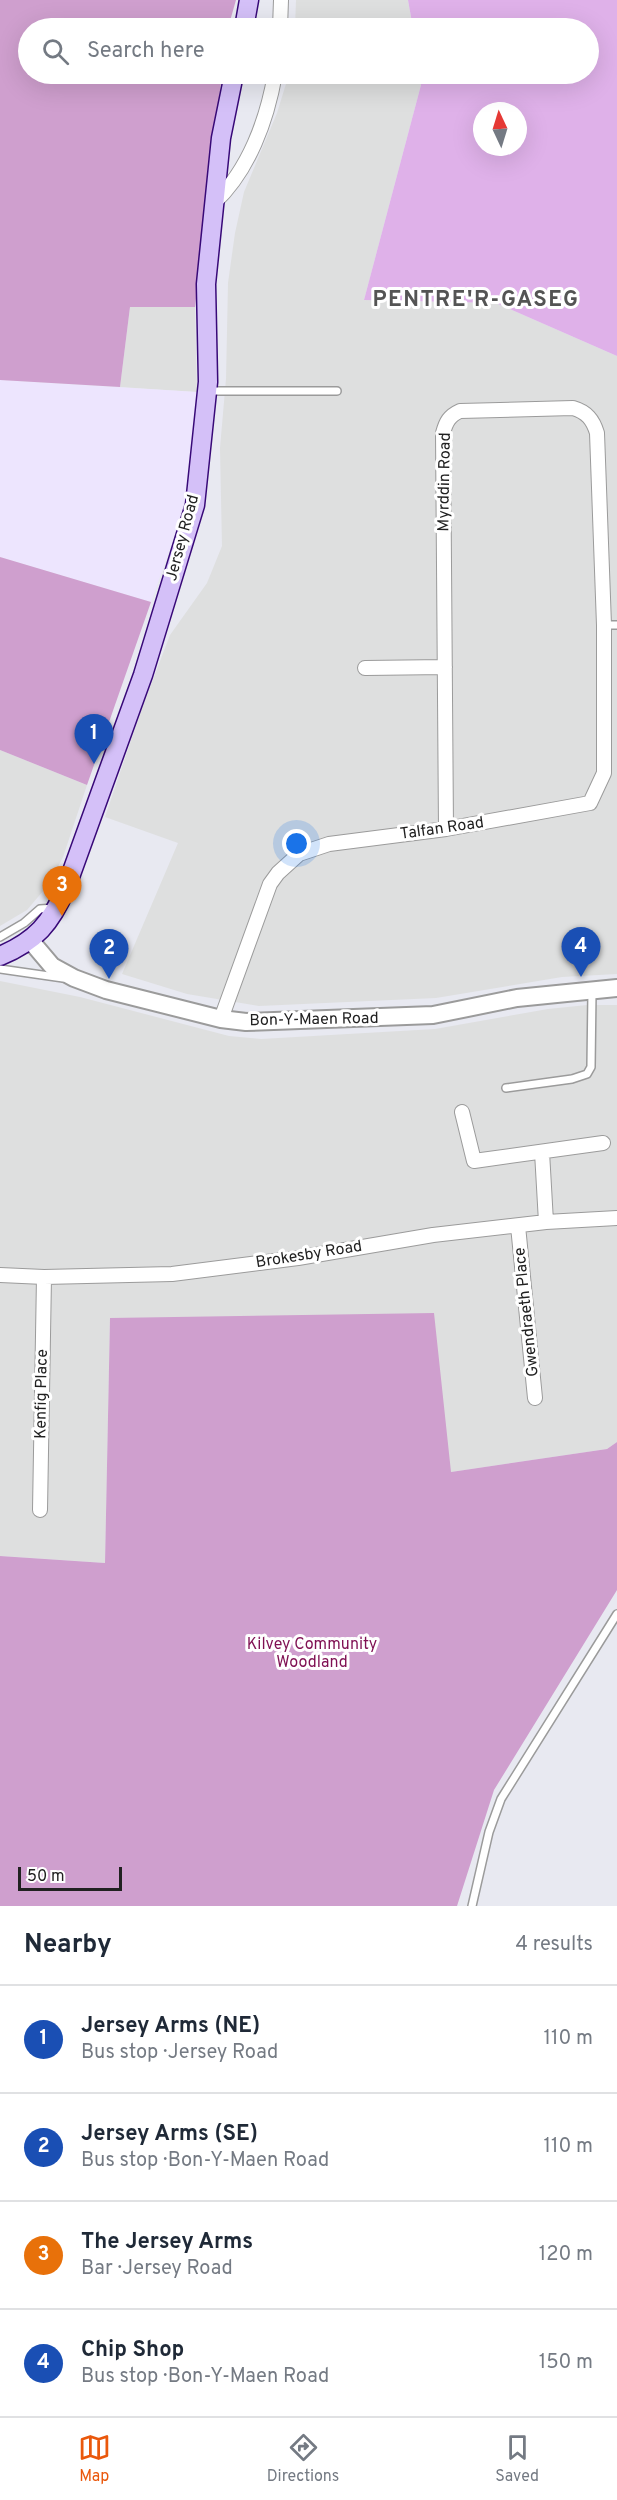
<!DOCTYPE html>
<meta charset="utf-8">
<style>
:root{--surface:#fff;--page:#f2f2f3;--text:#1f2937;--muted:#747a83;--line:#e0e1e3;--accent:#ea580c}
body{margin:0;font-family:Overpass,sans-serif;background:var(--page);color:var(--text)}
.compass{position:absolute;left:473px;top:102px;width:54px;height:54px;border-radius:50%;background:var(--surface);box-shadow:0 6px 24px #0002;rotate:356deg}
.scale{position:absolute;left:18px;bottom:15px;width:104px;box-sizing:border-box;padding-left:6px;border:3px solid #212121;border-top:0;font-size:16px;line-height:21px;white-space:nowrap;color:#212121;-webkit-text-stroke:4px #fff;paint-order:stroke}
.you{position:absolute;left:297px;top:844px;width:21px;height:21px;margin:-15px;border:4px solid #fff;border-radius:50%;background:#1a73e8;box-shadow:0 0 0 9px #1a73e833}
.badge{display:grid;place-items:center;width:39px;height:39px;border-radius:50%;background:var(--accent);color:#fff;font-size:20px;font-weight:700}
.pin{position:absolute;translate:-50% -50px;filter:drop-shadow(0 2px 3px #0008)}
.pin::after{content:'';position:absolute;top:32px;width:21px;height:18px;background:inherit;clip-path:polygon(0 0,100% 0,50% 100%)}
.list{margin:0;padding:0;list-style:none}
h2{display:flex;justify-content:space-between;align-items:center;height:78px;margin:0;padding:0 24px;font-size:26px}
h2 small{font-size:20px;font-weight:400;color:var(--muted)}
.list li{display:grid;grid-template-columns:39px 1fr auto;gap:18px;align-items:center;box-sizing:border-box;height:108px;padding:0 24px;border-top:2px solid var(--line)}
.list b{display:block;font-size:22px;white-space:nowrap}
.list p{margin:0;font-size:20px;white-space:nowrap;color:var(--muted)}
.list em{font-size:20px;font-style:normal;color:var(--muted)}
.icon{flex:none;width:33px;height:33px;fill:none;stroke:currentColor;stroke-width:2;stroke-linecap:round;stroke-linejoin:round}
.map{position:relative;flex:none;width:617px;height:1906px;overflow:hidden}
.search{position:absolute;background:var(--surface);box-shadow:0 6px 24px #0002;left:18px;right:18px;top:18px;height:66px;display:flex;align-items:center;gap:15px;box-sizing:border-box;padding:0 21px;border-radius:33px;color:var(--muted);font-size:22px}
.sheet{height:510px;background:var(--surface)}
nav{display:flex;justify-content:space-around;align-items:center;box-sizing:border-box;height:84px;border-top:2px solid var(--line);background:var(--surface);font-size:16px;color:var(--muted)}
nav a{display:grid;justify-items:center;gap:3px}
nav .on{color:var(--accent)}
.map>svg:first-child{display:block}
.residential{fill:#dedfdf}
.education{fill:#ede5fe}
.grass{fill:#dfb1e9;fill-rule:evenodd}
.forest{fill:#cf9fce}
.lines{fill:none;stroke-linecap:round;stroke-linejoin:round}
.service-casing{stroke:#9b9b9b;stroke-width:10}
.minor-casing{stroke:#9b9b9b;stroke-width:16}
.tertiary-casing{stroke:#9b9b9b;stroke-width:20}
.secondary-casing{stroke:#380978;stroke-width:21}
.service{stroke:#fff;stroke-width:7}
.minor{stroke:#fff;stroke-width:14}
.tertiary{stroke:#fff;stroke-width:16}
.secondary{stroke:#d4c0f8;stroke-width:18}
.labels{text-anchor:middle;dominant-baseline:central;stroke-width:6;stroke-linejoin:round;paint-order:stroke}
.street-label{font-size:16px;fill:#212121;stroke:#fff}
.park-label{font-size:16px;fill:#7f1053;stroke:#fff}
.district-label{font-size:22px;font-weight:bold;letter-spacing:1.5px;fill:#545454;stroke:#fff}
</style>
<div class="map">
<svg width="617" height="1906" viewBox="0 0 617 1906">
<rect width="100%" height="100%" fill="#e8e9f1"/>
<path class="residential" d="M296,0H408L413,28H295Z
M289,74H419L421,85L364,300L496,303L617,356V974L562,977L436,998L259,1006L187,994L122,974L178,843L105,817L142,708L170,635L207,583L222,546L220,448L226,379L228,283L235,233L244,192L277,113Z
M130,307H195L197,392L120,387Z
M0,750L87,785L63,857L49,884L27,910L0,926Z
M0,981L80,997L229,1036L261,1039L435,1029L548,1009L587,1005H617V1442L607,1449L451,1472L110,1318L105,1563L0,1556Z"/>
<path class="education" d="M0,380L197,392L184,510L151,602L0,557Z"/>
<path class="grass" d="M408,0H617V356L496,303L364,300L421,85L419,74H588V28H413ZM482,111H518V147H482Z"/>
<path class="forest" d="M0,0H236L228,28H28V74H222L195,307H130L120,387L0,380Z
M0,557L151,602L87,785L0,750Z
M434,1313L451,1472L607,1449L617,1442V1590L494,1790L457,1906H0V1556L105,1563L110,1318Z"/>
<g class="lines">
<defs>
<path id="service" d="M207,391H337
M604,625H617
M0,937L24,923L40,909L54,908
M0,969L63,978
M506,1088L572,1079L587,1074L591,1067L592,992
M472,1906L489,1832L501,1799L617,1614"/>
<path id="minor" d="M280,28L281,0
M214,203C249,170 267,120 275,74
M365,668L445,667
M221,1019L270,884L278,873L299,854L329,844L446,829L590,803L604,773V625L597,433C593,420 587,412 573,408L460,411C449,416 446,422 443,433L446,829
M462,1112L474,1161L603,1143
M542,1152L546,1222
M518,1226L535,1398
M0,1275L44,1277L172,1274L298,1258L433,1235L546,1222L617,1218
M40,1510L44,1277"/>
<path id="tertiary" d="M30,940L52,966L74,978L106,990L221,1019L246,1022L433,1015L517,998L617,988"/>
<path id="secondary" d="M244,28L249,0
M0,956C36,941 51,923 66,888L143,675L195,505L208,382L206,284L221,138L234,74"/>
</defs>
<use href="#service" class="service-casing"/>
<use href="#minor" class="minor-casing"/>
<use href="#tertiary" class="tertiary-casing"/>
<use href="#secondary" class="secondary-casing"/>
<use href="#service" class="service"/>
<use href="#minor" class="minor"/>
<use href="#tertiary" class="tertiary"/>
<use href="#secondary" class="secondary"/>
</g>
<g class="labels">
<g class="street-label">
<text transform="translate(445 482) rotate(-89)">Myrddin Road</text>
<text transform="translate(183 538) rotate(-75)">Jersey Road</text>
<text transform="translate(442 829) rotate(-8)">Talfan Road</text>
<text transform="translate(314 1020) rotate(-1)">Bon-Y-Maen Road</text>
<text transform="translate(309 1255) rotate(-9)">Brokesby Road</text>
<text transform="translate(527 1312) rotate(-96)">Gwendraeth Place</text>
<text transform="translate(42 1394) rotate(-89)">Kenfig Place</text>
</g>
<g class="park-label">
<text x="312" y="1645">Kilvey Community<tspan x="312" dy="18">Woodland</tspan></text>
</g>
<g class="district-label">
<text x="476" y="300">PENTRE'R-GASEG</text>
</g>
</g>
</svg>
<svg class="compass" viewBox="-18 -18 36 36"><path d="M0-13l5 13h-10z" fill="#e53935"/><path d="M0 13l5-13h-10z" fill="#747a83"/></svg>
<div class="scale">50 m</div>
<div class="you"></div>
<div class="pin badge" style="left:94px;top:764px;background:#1a4fb4">1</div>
<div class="pin badge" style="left:109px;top:979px;background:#1a4fb4">2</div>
<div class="pin badge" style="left:62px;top:916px;background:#e8710a">3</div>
<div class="pin badge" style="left:581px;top:977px;background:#1a4fb4">4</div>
<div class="search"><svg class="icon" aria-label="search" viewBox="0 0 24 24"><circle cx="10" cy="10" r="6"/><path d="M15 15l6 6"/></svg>Search here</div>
</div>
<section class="sheet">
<h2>Nearby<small>4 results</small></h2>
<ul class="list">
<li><span class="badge" style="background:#1a4fb4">1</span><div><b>Jersey Arms (NE)</b><p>Bus stop · Jersey Road</p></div><em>110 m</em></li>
<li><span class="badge" style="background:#1a4fb4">2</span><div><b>Jersey Arms (SE)</b><p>Bus stop · Bon-Y-Maen Road</p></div><em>110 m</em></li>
<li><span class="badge" style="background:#e8710a">3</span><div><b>The Jersey Arms</b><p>Bar · Jersey Road</p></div><em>120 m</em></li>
<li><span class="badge" style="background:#1a4fb4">4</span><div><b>Chip Shop</b><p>Bus stop · Bon-Y-Maen Road</p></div><em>150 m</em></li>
</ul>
</section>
<nav>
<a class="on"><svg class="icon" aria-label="map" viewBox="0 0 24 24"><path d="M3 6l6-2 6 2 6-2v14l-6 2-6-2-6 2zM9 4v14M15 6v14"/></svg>Map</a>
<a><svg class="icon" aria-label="directions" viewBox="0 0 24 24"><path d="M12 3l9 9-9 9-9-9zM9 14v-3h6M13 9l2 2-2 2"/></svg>Directions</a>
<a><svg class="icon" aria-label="saved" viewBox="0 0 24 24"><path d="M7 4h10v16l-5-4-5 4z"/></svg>Saved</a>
</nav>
